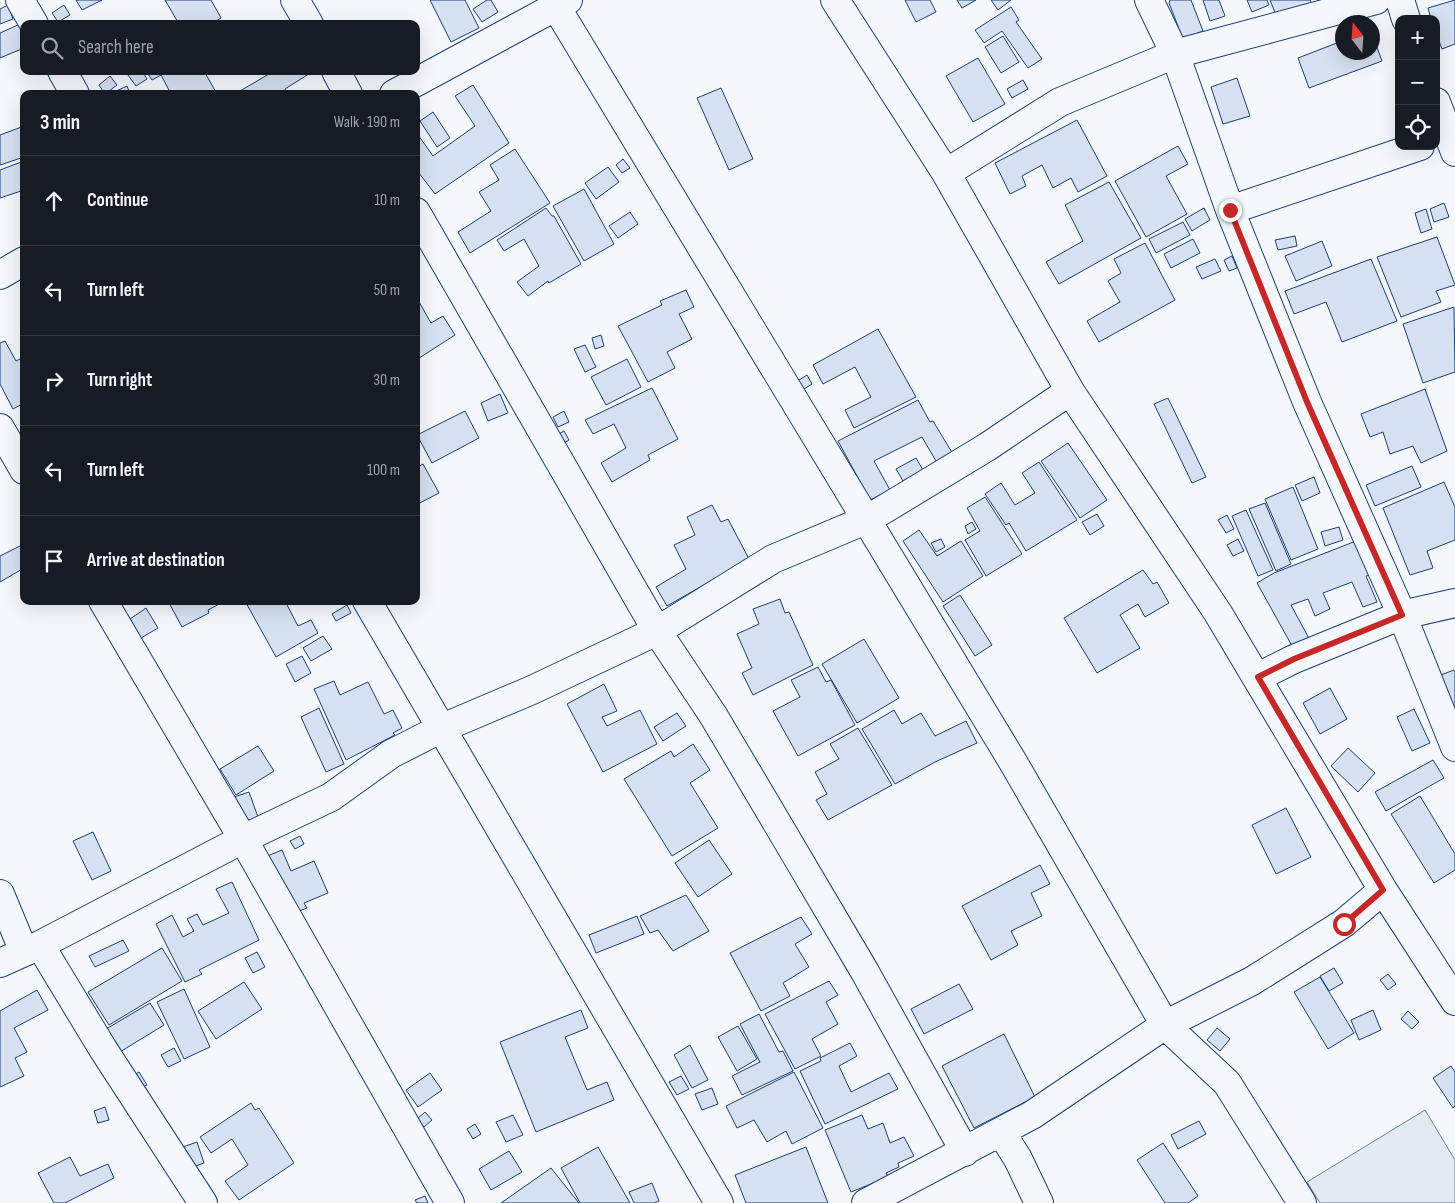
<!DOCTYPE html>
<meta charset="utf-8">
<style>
:root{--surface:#171b24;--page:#242831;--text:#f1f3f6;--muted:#9ea1a6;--line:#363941}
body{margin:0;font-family:"Sofia Sans Condensed",sans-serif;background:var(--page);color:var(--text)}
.controls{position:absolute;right:15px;top:15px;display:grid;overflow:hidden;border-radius:10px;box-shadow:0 5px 20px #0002}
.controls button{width:45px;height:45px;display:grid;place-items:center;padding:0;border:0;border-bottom:1px solid var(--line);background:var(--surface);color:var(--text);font:25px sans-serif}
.compass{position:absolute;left:1335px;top:15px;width:45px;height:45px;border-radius:50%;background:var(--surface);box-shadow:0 5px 20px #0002;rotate:343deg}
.stop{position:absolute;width:15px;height:15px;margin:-11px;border:4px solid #c62828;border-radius:50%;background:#fff}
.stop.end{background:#c62828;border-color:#fff;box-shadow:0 1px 5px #0008}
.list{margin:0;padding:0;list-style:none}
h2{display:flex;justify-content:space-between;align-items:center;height:65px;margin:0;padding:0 20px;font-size:21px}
h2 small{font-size:16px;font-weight:400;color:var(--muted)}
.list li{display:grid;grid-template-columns:32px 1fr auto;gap:15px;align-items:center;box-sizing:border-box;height:90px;padding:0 20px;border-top:1px solid var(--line)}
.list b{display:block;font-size:19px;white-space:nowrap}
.list em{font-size:16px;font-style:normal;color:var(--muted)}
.icon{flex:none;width:28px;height:28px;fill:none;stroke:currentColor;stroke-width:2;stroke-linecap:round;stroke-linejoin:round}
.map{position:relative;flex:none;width:1455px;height:1203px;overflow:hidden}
.search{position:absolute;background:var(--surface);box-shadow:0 5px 20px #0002;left:20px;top:20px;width:400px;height:55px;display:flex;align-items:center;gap:12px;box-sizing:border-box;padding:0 18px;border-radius:10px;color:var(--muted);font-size:19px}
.panel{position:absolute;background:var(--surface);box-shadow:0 5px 20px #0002;left:20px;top:90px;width:400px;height:515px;border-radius:10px}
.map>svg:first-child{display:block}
.green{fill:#e3e9f0;stroke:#687fa3}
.building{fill:#d5e0f0;stroke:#1d3f73}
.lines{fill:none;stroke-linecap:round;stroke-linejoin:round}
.street-casing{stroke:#1d3f73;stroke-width:30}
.street{stroke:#f4f7fb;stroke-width:28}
.route{stroke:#c62828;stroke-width:6}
</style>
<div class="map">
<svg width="1455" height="1203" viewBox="0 0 1455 1203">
<rect width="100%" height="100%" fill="#f4f7fb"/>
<path class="green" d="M1425,1110L1455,1160V1203H1320L1307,1182Z"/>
<path class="building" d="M76,0H102L82,10Z
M165,0H211L221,18L211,24H179Z
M430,0H465L479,28L451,42Z
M487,0H491L498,12L482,22L473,9Z
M905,0H930L936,12L916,22Z
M957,0H976L962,8Z
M991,0H1011L998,10Z
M1170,0H1191L1203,31L1183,39L1169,3Z
M1203,0H1219L1225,16L1210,21Z
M1247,0H1267L1269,5L1252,12Z
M1270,0H1310L1313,6L1278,20Z
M1455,0V44L1442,49L1436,33V19H1431L1428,8Z
M8,5L13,19L0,24V9Z
M64,5L70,15L58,22L52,13Z
M1011,7L1019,20L1016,22L1042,59L1028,68L1002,31L984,43L975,30Z
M22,23L24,48L0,58V33Z
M1372,34L1382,61L1309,88L1298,58L1342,41V52H1372Z
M1003,36L1019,62L1001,73L985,47Z
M978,58L1005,104L973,122L946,76Z
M125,71H142L147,79L136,86Z
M146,71H204L217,94H171L161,75L152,80Z
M274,71L312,72L285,89L288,94H235Z
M110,76L117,85L105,94L99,85Z
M1237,78L1250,116L1223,124L1211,87Z
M1023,80L1028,89L1012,98L1007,89Z
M473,85L509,143L435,194L416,169V132L433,156L475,126L455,96Z
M127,86L130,94H110Z
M721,88L753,159L729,170L697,98Z
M433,112L450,138L437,147L420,121Z
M1077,120L1107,176L1078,192L1071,178L1053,188L1042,165L1022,176L1026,186L1010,194L995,163Z
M24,126V157L0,165V135Z
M1178,146L1188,164L1166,176L1187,214L1146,237L1115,181Z
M515,149L550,203L470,253L458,232L491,211L479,192L499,180L490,165Z
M623,159L630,168L622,173L616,165Z
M24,161V190L0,198V170Z
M608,167L619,182L596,199L585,183Z
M1109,182L1141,238L1059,284L1046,262L1083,241L1065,205Z
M584,189L614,244L584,261L553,206Z
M1444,203L1449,217L1434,222L1430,209Z
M546,208L552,216H554L581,264L549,283L548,281L528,296L517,282L539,266L524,239L504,251L497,240Z
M1204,208L1210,220L1192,231L1185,219Z
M1426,209L1432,229L1421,233L1415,213Z
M630,212L638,224L618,238L609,226Z
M1183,222L1190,235L1156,253L1149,239Z
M1295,236L1297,246L1278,250L1275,240Z
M1437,237L1455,285L1436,291L1441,302L1401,317L1377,257Z
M1193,239L1200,253L1171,268L1164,254Z
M1322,241L1332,266L1296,281L1285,256Z
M1145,243L1175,300L1099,342L1087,321L1120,302L1108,281L1121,273L1114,259Z
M1232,256L1237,268L1229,271L1224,260Z
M1215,259L1221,271L1202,279L1196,267Z
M1371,259L1397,321L1342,342L1326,302L1294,314L1285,291Z
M686,290L694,307L679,314L692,339L667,352L675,368L648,382L618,326L662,305L660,301Z
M418,300L431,323L443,316L455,335L416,360V302Z
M1454,307L1455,372L1423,383L1403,324Z
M878,329L916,397L854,428L845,410L871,397L855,367L823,384L813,365Z
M601,335L604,346L595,349L592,338Z
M5,341L16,361L24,357V403L13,409L0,384V343Z
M585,345L596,367L585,372L574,349Z
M627,359L641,387L606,405L591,377Z
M807,375L812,384L801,391L796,382Z
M652,388L678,439L648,455L650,460L612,482L601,463L626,448L614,424L593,434L585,420Z
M1425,389L1447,451L1421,463L1413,446L1390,454L1383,432L1370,437L1361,414Z
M500,394L508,413L488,421L481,403Z
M1168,398L1206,477L1192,483L1154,404Z
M918,400L930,422L933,421L956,459L940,468L922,437L874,461L890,490L870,500L838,441Z
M465,411L479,438L432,463L417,435Z
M564,411L569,422L558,427L553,417Z
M564,431L569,440L562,444L557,435Z
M1068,443L1107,500L1080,518L1041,461Z
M916,458L923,470L903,481L896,469Z
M1039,462L1077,520L1026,551L1009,523L1006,525L985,494L1001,483L1015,505L1035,493L1022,473Z
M423,464L439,493L416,505V468Z
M1412,466L1421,487L1375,506L1366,485Z
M1314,477L1320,493L1302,501L1295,485Z
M1444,482L1455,507V540L1427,551L1433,568L1410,575L1383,508Z
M1293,487L1318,549L1291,560L1265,499Z
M985,497L1022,554L986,576L965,540L980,531L967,508Z
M1265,503L1291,564L1276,571L1249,509Z
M712,505L721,522L728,519L749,559L667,606L656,587L686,569L674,545L695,535L687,517Z
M1246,510L1273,570L1258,576L1232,516Z
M1097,514L1104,526L1090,535L1082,522Z
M1227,515L1234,529L1226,533L1218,520Z
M972,522L976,529L968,534L965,526Z
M1339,527L1343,540L1325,546L1321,532Z
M919,530L937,556L961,541L983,576L943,602L903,541Z
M941,539L945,547L936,552L931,543Z
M1238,539L1244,551L1233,556L1227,545Z
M1356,541L1370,575L1366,576L1377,602L1363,607L1352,582L1323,593L1330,609L1315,616L1308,599L1291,605L1312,644L1296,653L1257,583L1274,573Z
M22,545L24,549V568L0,582V556Z
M1143,570L1153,584L1157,582L1169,603L1145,617L1138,604L1120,615L1140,648L1097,673L1064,618Z
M960,595L992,645L975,656L943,606Z
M780,599L785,613L789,612L813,665L753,695L742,673L752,668L737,634L759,624L753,609Z
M168,601H225L208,610L209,613L182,627Z
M245,601H285L298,626L311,620L318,633L276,657Z
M347,605L351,613L336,621L332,614Z
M146,608L158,628L141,638L130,619Z
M323,636L332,649L311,661L303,648Z
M864,639L899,698L857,723L822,664Z
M302,656L311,673L295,682L286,664Z
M818,667L826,682L831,680L855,725L798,756L773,711L800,697L791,680Z
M1454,670L1455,672V716L1438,676Z
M334,681L340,695L368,682L384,714L393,710L402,728L393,733L395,735L346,760L314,689Z
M604,684L617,711L602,717L607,726L640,710L657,744L603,772L567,704Z
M1330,688L1347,719L1320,734L1303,703Z
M319,708L344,764L326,772L301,717Z
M1414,709L1430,743L1412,751L1397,717Z
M894,710L902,724L921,713L935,736L966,721L977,743L935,762L895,784L862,729Z
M677,713L686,726L663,741L654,727Z
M858,728L892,785L828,820L816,800L827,794L815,772L839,759L830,744Z
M693,744L710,770L690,783L718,828L672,856L624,779L671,751L674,757Z
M258,746L274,771L236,795L220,769Z
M1348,748L1375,773L1358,792L1331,766Z
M1433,760L1444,778L1386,811L1375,792Z
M249,792L258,817L243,822L234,797Z
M1420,796L1455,854V870L1434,883L1391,814Z
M1286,808L1311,857L1276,874L1252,825Z
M93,832L111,871L92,880L73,841Z
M300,836L304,844L295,849L290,841Z
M709,840L732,874L698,897L675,863Z
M282,850L291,871L314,861L328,893L304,903L307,908L289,915L265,857Z
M1040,865L1050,884L1031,893L1042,916L1011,931L1018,945L991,960L962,906Z
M232,882L259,940L199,970L202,974L185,982L156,924L172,915L183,937L194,931L187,919L197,914L203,925L229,913L216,889Z
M686,895L709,931L673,951L658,930L650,933L640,916Z
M637,916L644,934L596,953L589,935Z
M801,917L812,934L795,944L809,967L783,983L790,996L761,1011L730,953Z
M123,940L129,951L95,967L89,956Z
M162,948L182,981L109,1025L88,992Z
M257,952L265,967L253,973L245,958Z
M1334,968L1343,983L1329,991L1320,976Z
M1388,974L1396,984L1388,990L1380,980Z
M1320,977L1354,1033L1328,1049L1294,992Z
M829,981L838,995L826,1002L838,1024L812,1039L821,1056L795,1069L765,1014Z
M244,982L262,1009L216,1039L198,1011Z
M959,984L973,1009L924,1034L911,1009Z
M184,989L210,1047L184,1059L157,1002Z
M37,990L48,1010L14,1028L27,1052L15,1058L24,1076L0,1087V1011Z
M150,1003L164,1025L115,1055L101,1032Z
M581,1010L588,1028L565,1037L587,1090L607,1082L614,1100L536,1132L500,1042Z
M1373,1010L1381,1030L1359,1040L1351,1020Z
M1408,1011L1419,1022L1412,1029L1401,1019Z
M759,1014L779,1052L783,1051L793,1071L742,1095L732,1076L760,1062L740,1024Z
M738,1026L757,1059L737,1071L718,1037Z
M1217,1028L1230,1039L1220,1051L1207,1040Z
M1004,1034L1035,1097L974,1128L942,1066Z
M850,1043L857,1056L839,1066L851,1092L889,1073L898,1089L825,1124L800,1071L821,1061L820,1058Z
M690,1045L708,1080L692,1088L674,1055Z
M174,1048L181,1061L168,1067L161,1055Z
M1451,1066L1455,1072V1106L1453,1108L1433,1078Z
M139,1072L147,1085L136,1091L128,1079Z
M794,1072L823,1128L792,1144L786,1131L767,1142L754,1120L737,1128L726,1106Z
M430,1073L442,1090L418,1107L406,1090Z
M681,1076L689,1089L677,1095L669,1082Z
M712,1088L718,1104L702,1110L695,1094Z
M251,1103L255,1110L259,1108L294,1163L239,1200L225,1181L248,1165L232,1139L211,1153L200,1137Z
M105,1107L109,1120L98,1123L94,1111Z
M425,1112L432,1120L424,1127L417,1119Z
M513,1115L523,1135L506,1142L496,1122Z
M862,1115L868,1129L883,1123L890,1143L904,1137L914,1156L898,1163L899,1167L886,1173L888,1177L851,1192L825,1130Z
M1199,1121L1206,1134L1178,1149L1171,1135Z
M475,1124L481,1134L473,1139L467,1129Z
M197,1142L204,1163L187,1169L180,1148Z
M1163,1143L1198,1196L1188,1203H1165L1137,1160Z
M598,1147L630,1203H580L561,1168Z
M806,1147L828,1203H746L735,1175Z
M509,1151L522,1172L491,1190L479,1169Z
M70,1157L80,1176L108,1164L114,1178L65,1203H54L38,1173Z
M551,1168L579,1203H501Z
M652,1183L659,1201L654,1203H634L629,1192Z
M425,1196L428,1203H417L415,1200Z"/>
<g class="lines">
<defs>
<path id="street" d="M20,0L34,24
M295,0L309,24
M552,0L1013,762L1165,1025L1227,1083L1302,1203
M835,0L946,173L1070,391L1218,613L1383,890L1455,1001
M1149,0L1175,54L1230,210L1307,402L1402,615L1455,747
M1400,0L1406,19
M62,71L75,94
M336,71L348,94
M394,94L568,0
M1436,102L1455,152
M946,173L1060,102L1175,54L1376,0
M1230,210L1420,146
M416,212L657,631L713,715L764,801L865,972L965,1152
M0,275L24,261
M0,428L24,470
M103,601L243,839L450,1203
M367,601L719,1203
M1258,677L1294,659L1402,615L1455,603
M0,894L24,952
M40,945L103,1049L203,1203
M0,963L40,945L243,839L331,797L391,754L440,729L532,690L657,631L773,559L868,519L987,447L1070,391
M1001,1132L1018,1159L1039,1203
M866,1203L1032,1115L1165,1025L1252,981L1344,923L1383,890"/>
</defs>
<use href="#street" class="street-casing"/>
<use href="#street" class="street"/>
</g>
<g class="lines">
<path class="route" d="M1230,210L1307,402L1402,615L1294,659L1258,677L1383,890L1344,924"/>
</g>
</svg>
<div class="controls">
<button>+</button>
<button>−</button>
<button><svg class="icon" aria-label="locate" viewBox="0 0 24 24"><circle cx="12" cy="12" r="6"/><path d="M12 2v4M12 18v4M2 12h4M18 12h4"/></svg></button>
</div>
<svg class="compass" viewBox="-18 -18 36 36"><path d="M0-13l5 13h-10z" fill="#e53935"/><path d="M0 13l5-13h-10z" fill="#9ea1a6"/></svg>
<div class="stop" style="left:1344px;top:924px"></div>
<div class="stop end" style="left:1230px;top:210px"></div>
<div class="search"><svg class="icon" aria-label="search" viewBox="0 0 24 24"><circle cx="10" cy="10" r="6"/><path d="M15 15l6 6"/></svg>Search here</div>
<section class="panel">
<h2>3 min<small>Walk · 190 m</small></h2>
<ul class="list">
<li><svg class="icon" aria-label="ahead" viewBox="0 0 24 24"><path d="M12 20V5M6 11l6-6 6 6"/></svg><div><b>Continue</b></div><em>10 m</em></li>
<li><svg class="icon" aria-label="left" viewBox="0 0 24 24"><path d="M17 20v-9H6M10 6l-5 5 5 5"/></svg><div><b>Turn left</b></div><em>50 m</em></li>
<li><svg class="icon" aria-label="right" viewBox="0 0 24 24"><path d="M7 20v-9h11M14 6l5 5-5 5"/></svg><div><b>Turn right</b></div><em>30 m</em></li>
<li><svg class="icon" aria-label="left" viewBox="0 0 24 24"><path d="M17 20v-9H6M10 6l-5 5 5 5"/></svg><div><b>Turn left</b></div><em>100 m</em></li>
<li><svg class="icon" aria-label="arrive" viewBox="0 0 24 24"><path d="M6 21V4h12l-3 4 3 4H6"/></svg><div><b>Arrive at destination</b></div></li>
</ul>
</section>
</div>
